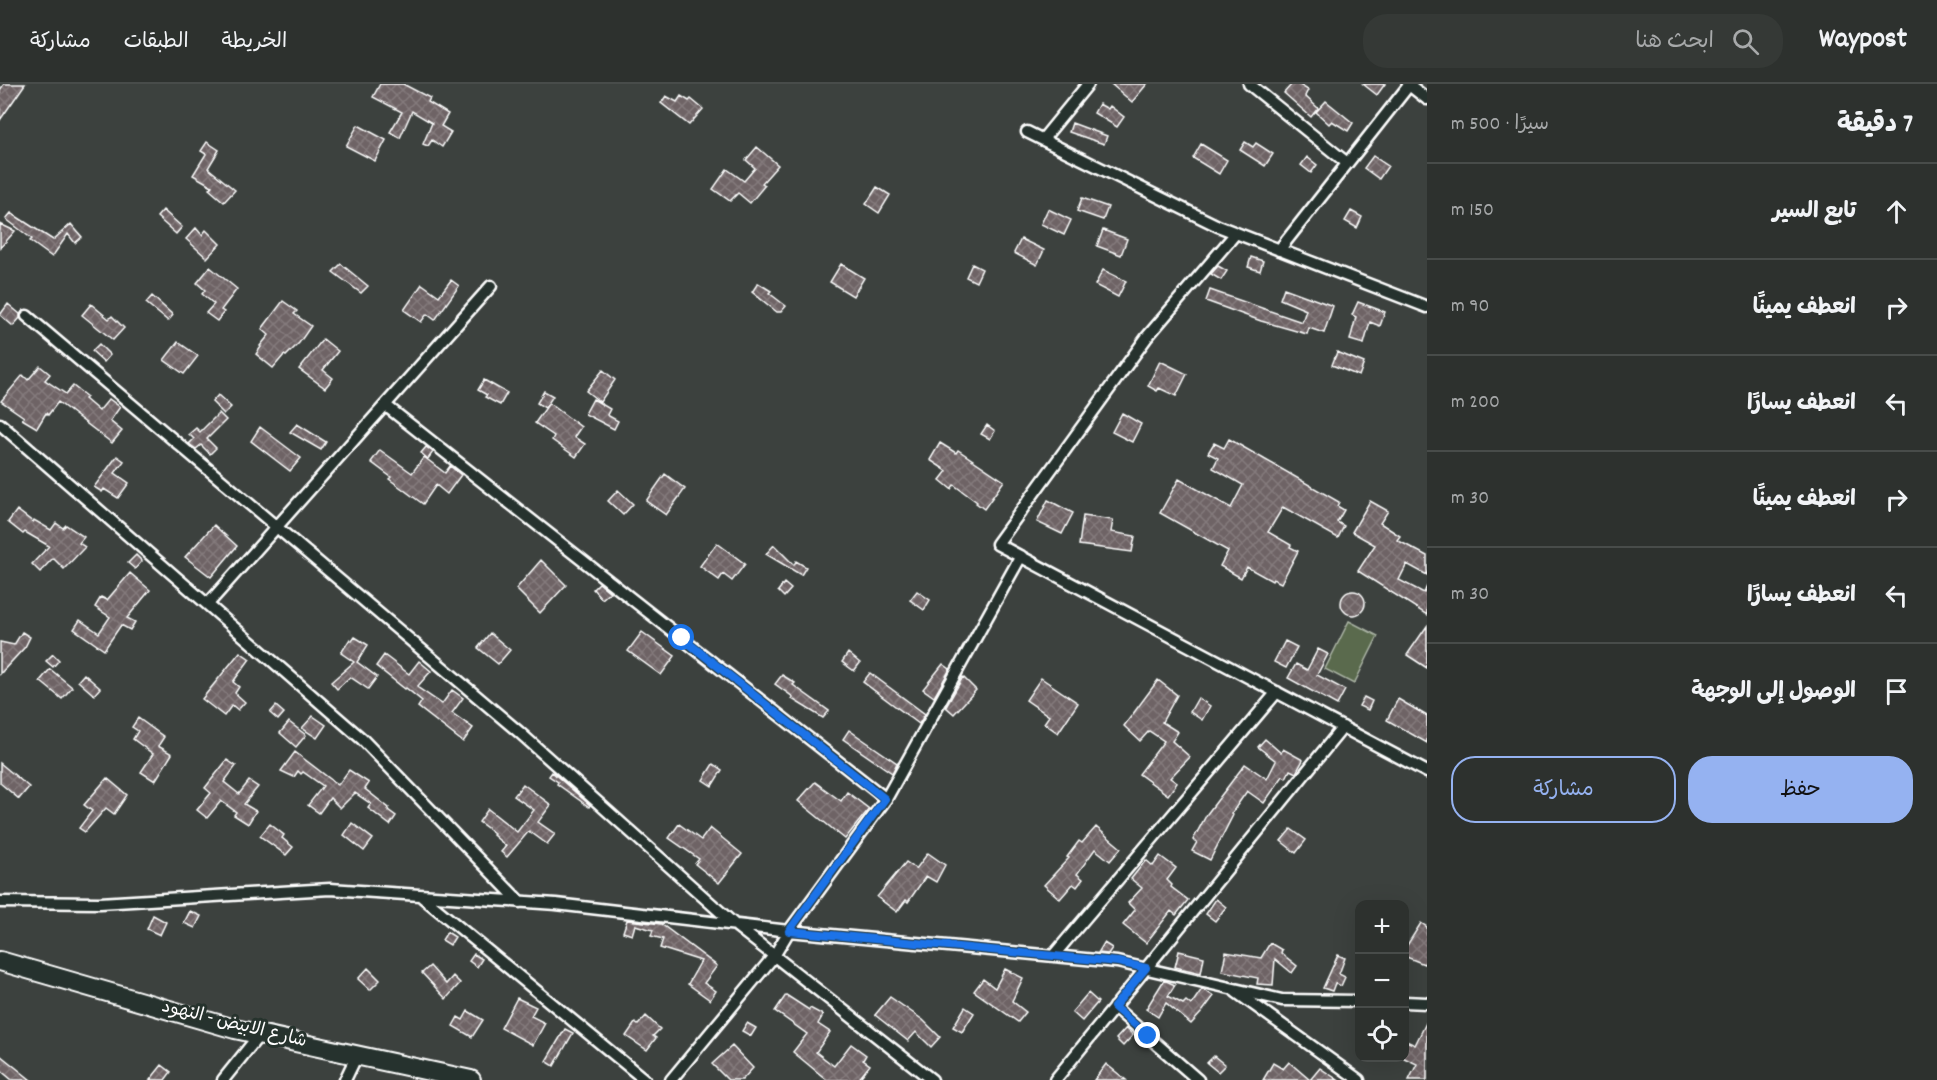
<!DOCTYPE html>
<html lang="ar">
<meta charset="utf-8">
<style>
:root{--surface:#2d312e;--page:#353936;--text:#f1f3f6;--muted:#a7a9aa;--line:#484c4a;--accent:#95b2f1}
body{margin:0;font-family:Dekko,"Playpen Sans Arabic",sans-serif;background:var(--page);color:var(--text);direction:rtl}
.controls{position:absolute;right:18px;bottom:18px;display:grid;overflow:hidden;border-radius:12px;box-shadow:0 6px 24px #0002}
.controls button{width:54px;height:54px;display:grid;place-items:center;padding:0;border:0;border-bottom:2px solid var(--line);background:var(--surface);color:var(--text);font:30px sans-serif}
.stop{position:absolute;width:18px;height:18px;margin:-14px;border:4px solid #1a73e8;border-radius:50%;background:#fff}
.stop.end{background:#1a73e8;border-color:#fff;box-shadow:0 2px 6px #0008}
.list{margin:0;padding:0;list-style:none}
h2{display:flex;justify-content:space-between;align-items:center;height:78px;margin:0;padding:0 24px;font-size:26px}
h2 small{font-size:20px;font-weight:400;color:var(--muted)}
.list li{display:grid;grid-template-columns:39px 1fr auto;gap:18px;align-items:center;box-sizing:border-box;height:96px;padding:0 24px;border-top:2px solid var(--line)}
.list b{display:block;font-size:22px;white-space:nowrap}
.list em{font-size:20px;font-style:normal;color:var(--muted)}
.actions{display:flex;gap:12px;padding:18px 24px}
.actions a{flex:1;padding:14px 0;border:2px solid var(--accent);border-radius:24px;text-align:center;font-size:21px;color:var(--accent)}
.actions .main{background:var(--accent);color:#111}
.icon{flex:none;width:33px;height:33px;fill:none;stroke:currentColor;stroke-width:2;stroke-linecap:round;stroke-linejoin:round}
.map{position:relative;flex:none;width:1427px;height:996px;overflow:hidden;direction:ltr}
header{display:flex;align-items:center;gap:36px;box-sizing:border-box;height:84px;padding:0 30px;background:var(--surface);border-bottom:2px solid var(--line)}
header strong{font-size:28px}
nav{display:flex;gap:33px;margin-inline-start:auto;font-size:21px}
.search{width:420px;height:54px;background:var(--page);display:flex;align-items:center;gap:15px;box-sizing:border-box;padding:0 21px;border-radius:24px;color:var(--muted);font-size:22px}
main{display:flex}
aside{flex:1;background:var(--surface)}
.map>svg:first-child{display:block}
.pitch{fill:#5a6b4e;stroke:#acb5a6;stroke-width:1.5}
.building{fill:url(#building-cross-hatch);stroke:#fff;stroke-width:1.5}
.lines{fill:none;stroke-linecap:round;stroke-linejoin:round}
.minor-casing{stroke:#fff;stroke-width:15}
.trunk-casing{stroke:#fff;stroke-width:22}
.minor{stroke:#26332d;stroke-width:10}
.trunk{stroke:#26332d;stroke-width:18}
.route{stroke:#1a73e8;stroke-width:8}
.labels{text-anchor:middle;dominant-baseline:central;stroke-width:6;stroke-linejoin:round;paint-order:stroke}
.street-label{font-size:18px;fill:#fff;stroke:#26332d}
</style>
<header>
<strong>Waypost</strong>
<div class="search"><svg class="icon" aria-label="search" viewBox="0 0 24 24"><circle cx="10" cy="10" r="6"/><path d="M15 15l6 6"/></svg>ابحث هنا</div>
<nav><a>الخريطة</a><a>الطبقات</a><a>مشاركة</a></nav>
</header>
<main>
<aside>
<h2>7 دقيقة<small>سيرًا · 500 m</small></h2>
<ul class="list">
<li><svg class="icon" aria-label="ahead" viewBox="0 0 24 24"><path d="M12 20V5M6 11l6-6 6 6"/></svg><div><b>تابع السير</b></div><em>150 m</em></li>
<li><svg class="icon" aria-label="right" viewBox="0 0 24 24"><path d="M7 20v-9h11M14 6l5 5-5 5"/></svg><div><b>انعطف يمينًا</b></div><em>90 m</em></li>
<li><svg class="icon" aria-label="left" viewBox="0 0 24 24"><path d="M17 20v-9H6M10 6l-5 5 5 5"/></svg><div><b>انعطف يسارًا</b></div><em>200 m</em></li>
<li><svg class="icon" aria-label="right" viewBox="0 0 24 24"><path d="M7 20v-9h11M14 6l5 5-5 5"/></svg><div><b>انعطف يمينًا</b></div><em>30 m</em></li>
<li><svg class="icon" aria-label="left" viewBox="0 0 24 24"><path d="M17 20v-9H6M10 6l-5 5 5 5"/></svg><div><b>انعطف يسارًا</b></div><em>30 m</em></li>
<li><svg class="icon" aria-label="arrive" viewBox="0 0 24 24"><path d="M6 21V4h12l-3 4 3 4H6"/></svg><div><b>الوصول إلى الوجهة</b></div></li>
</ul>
<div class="actions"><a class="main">حفظ</a><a>مشاركة</a></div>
</aside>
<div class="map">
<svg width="1427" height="996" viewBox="0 0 1427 996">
<defs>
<pattern id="building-cross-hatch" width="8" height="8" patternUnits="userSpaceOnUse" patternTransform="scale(1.5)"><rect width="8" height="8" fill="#6e6365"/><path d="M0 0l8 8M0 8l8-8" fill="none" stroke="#847a7c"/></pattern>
</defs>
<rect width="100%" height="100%" fill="#3c413e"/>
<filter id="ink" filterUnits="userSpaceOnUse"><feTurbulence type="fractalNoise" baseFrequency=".0167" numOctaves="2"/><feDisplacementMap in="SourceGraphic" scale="12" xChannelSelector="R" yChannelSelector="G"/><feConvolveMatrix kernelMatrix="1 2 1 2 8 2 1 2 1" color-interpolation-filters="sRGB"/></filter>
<g filter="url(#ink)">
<path class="pitch" d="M1349,537L1378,552L1354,600L1325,585Z"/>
<path class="building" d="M4,0H25L0,36V6Z
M380,0H403L430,14L428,18L448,30L441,42L451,48L442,63L432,56L428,62L423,60L432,39L412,27L400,54L390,48L402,28L373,13Z
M1111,0H1147L1132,18Z
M1292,0H1298L1308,6L1305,12L1318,24L1311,33L1284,9Z
M1363,0H1385L1377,11Z
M666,12L677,18L681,12L689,17L691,15L703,25L689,41L661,19Z
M1326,17L1353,39L1348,47L1332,37L1329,40L1316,28Z
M1099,20L1108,25L1110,22L1124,33L1117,43L1094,29Z
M1072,39L1107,52L1104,60L1069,48Z
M358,41L386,56L375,77L346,62Z
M207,58L219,66L208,84L235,106L224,118L209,105L212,102L193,91L206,70L201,67Z
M1245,58L1253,63L1256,59L1273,70L1265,82L1240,66Z
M1201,60L1227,76L1219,90L1193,74Z
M757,63L778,81L762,99L765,101L750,119L738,109L730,117L713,105L727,85L744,97L755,84L746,76Z
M1373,72L1388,82L1379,95L1364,84Z
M1307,73L1317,81L1311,89L1301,81Z
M877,103L890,111L879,129L866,120Z
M1082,114L1108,123L1103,136L1077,127Z
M1048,125L1071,136L1064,151L1041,140Z
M163,126L182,143L176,150L157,133Z
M1351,127L1362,133L1357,144L1345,137Z
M11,129L53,156L71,140L82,153L75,159L68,150L52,173L30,157L32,155L6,135Z
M0,140L15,147L0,164Z
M196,144L202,151L206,146L220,160L207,174L186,155Z
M1103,146L1127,155L1121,171L1097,162Z
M1021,155L1044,166L1037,181L1014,169Z
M1251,173L1263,177L1260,187L1248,183Z
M341,180L368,202L361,209L333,188Z
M841,180L864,194L853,212L830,198Z
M972,180L982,185L976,198L966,193Z
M1218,182L1227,187L1221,196L1211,190Z
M210,183L237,205L221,226L224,228L217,237L206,229L214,220L202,210L205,206L197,199Z
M1103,186L1126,197L1118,213L1095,201Z
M451,196L459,202L435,236L427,230L421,238L404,226L422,200L439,212Z
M758,199L771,207L769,209L786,222L781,228H777L752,208Z
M1284,204L1333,222L1324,249L1309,244L1307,250L1261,237L1206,217L1210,206L1302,238L1306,226L1280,215Z
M152,212L173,231L168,237L146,219Z
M283,217L297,227L294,230L311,242L299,259L286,272L284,271L273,284L256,270L261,263L260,262L269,251L262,245Z
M1358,218L1385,228L1380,242L1370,238L1364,260L1350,256L1356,233L1352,231Z
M8,220L20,230V234L13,242L0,231Z
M91,220L109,235L112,232L124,244L113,256L82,231Z
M323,255L338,267L323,286L333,294L325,304L299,285Z
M178,258L198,272L184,290L164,276Z
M99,260L110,271L104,278L92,267Z
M1337,268L1364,279L1359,292L1332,281Z
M1160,277L1187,290L1176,312L1159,304L1157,307L1148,302Z
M40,282L50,290L45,296L66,310L73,302L87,313L85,315L99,327L109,315L120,323L110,337L122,347L112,359L58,318L48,331L46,329L37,344L22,335L24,333L1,317L23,291L28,296Z
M603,286L615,296L600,318L586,307Z
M484,296L507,309L500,321L485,313L487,311L478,306Z
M544,307L553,312L545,324L537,319Z
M218,311L231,323L224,330L212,318Z
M593,315L610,325L607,331L618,337L614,345L585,330Z
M549,319L581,343L574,353L585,360L576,373L552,356L554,352L535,339Z
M219,329L226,336L207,355L216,364L210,370L201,361L196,365L189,360L194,355L189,350L196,344L200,348Z
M1122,329L1141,340L1132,358L1112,348Z
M297,340L326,358L321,366L290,348Z
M987,341L995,347L990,355L981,350Z
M260,343L301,374L290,387L251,357Z
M1229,355L1339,418L1337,422L1344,426L1337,438L1344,442L1338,454L1283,423L1268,448L1291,461L1290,463L1298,467L1281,499L1273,495L1272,497L1247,483L1241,494L1220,482L1228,467L1160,429L1179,395L1231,424L1243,401L1213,384L1218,374L1208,369L1214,359L1224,364Z
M940,359L956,369L958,366L1004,397L984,425L976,419L977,418L954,401L951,405L940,396L947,387L930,376Z
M426,363L433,368L428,375L421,369Z
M380,366L412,389L424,373L445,389L450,382L461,391L447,410L436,401L423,420L389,395L391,393L371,378Z
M117,372L124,377L115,389L129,399L118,414L104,405L102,408L94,403Z
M665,390L685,405L666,431L646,417Z
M618,406L633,420L623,431L608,417Z
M1048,416L1073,429L1062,450L1037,438Z
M1370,417L1388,427L1380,439L1400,452L1397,456L1427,472V491L1407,480L1399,496L1424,509L1427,502V531L1358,487L1375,461L1352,448Z
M17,426L33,438L34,436L51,446L56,439L63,444L66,441L84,453L79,459L85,463L64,485L53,474L40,488L32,480L49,462L25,448L23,450L8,438Z
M1083,432L1113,436L1111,448L1135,452L1132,468L1079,461Z
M214,441L237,462L211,493L185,473Z
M717,459L745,480L732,497L723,490L719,496L700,482Z
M774,461L794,481L796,477L806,483L801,491L766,470Z
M136,471L142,477L135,485L128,479Z
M541,476L566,501L540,529L516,505Z
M130,489L150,506L127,534L135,538L130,546L121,541L104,566L74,545L80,536L99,549L110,533L95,523L101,513L107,516Z
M599,499L610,508L602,515L593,505Z
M784,499L791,505L784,513L778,507Z
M917,507L930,516L924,526L910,516Z
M1341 519a12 12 0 1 1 24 0a12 12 0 1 1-24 0Z
M1427,542V584L1407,571Z
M22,548L30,553L25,563L0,590V558L14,561Z
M642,548L675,572L661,591L628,567Z
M490,549L510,566L498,580L478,564Z
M355,553L368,561L357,578L377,593L368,605L350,593L337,605L331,598L354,578L341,569L350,555L352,557Z
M1285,557L1297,563L1286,584L1274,578Z
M1318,565L1328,570L1317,591L1345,606L1337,621L1288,594L1296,580L1307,586Z
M240,568L250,575L233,598L239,603L235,609L245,618L238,626L232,621L224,632L202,615Z
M848,569L860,579L854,587L842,578Z
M53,570L59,576L53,583L46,577Z
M384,571L409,590L419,577L431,587L417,603L442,620L452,606L463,614L452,629L473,644L463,658L418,623L422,617L406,604L405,605L376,582Z
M943,580L950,585L934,613L923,605Z
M50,585L72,603L62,615L40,597Z
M870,589L925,630L919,640L863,598Z
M84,590L100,604L94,611L78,597Z
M782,591L795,599L793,601L829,627L823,634L792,615L793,613L775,600Z
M963,593L976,606L954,630L946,623Z
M1041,594L1078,619L1058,649L1044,639L1049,632L1026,616Z
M1158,596L1177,611L1162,638L1178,648L1172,657L1190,673L1170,694L1177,699L1168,711L1139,690L1164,657L1149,647L1140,657L1124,642Z
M1364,613L1372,617L1368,626L1359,622Z
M1198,614L1210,622L1202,636L1190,628Z
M1398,615L1427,632V659L1387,636Z
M276,622L284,629L278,636L270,629Z
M313,632L326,641L317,654L302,644Z
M138,634L164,653L158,662L172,670L155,697L141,688L153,670L133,655L138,647L132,643Z
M289,638L306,651L296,663L280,649Z
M849,646L897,679L892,689L843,655Z
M1265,655L1281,669L1283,665L1303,676L1297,687L1296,689L1290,686L1286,694L1283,692L1264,719L1247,707L1231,730L1233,731L1210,776L1192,767L1197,758L1193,756L1207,730L1245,680L1267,695L1276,677L1258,663Z
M295,668L338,701L349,686L369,699L365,705L389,724L388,726L396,732L390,741L368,724L371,720L355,709L340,724L330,714L319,729L308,721L323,702L303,688L301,690L298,687L294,693L281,687Z
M227,676L236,682L224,698L239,710L249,697L258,703L244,720L256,727L248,740L234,731L236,728L221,717L207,734L197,726L211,709L205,704Z
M0,679L29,703L19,715L0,699Z
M713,680L722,686L712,702L703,696Z
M552,688L590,721L589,723L557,700L558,698L549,692Z
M107,694L127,711L114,730L106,724L85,748L79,744L92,727L84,721Z
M815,698L841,717L847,708L869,725L845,755L798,717Z
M523,700L551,721L538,738L555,750L547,760L529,747L507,773L501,768L506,762L493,751L494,749L479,738L488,725L517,748L534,726L514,712Z
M352,739L373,755L364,767L344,751Z
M270,740L284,751L282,754L293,763L286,771L260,752Z
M679,740L701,756L710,744L742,770L719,799L695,780L699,775L669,754Z
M1096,743L1121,764L1110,777L1095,765L1077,790L1083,795L1077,803L1073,800L1060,815L1044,801L1069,774L1067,773L1079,757L1082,759Z
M1291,745L1306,756L1296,769L1281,757Z
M928,769L945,781L936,798L926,792L908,818L906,816L897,828L877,813L906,778L916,785Z
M1160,772L1176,784L1167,796L1172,801L1171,803L1188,816L1176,831L1171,827L1146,859L1123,841L1135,826L1128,819L1142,804L1131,795L1146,776L1153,782Z
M1216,815L1226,823L1215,837L1206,830Z
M190,827L201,832L195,844L184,839Z
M153,831L166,838L160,851L147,845Z
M627,836L661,840L717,882L704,899L716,907L710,916L688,900L701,877L660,864L663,855L651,852L653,846L635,841L632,851L623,848Z
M1421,839L1427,843V875L1424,880L1404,872V866Z
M447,848L455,853L450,861L442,856Z
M1104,859L1112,864L1108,870L1098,869Z
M1270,859L1282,866L1281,869L1297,882L1292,889L1275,875L1273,901L1257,900L1258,894L1222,887L1226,868L1261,874Z
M1179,867L1204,873L1201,889L1175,883Z
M474,870L482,875L477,883L469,877Z
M1338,871L1345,874L1339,890L1345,893L1341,902L1335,899L1332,907L1323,904Z
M430,882L446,900L453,892L460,899L446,915L422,889Z
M368,884L380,896L370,906L358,895Z
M1005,885L1023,894L1012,917L1026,928L1018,938L974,907L983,895L995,904Z
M1164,896L1175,901L1168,912L1183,920L1186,917L1191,921L1202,905L1214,912L1202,928L1191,940L1166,919L1158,933L1146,925Z
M1088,909L1098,918L1082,937L1072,928Z
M786,911L809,926L810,924L823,931L818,940L830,948L816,968L834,982L851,960L866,971L863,976L870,981L858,996H827L793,968L807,950L775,927Z
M890,913L923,936L940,953L931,963L916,948L908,957L875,931Z
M517,914L536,923L531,932L545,939L533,961L501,944Z
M965,923L974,929L962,948L953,943Z
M468,927L483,936L472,953L453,942L458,933L463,936Z
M646,932L660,945L653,952L656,954L647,966L626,952L635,939L638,941Z
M1427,937V996H1409L1417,980L1404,974V956L1415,961Z
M747,939L756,944L751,952L742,947Z
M1126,944L1133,951L1123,962L1116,955Z
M565,945L573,949L554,982L546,977Z
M732,962L753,984L742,996H728L712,980Z
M0,971L31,996H12L0,986Z
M1214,972L1225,981L1218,988L1207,979Z
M1289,978L1310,996H1263L1273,979L1283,985Z
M1106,980L1126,996H1094Z
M162,981L171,988L165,996H150Z
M1320,984L1338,996H1310Z"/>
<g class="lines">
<defs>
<path id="minor" d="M1249,0L1347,79
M1408,0L1427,15
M1027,48L1218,142L1427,223
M1043,55L1088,0
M1236,149L1147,253L997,460L1427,688
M1279,166L1410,0
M27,232L519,648L735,841L932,996
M385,321L886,715
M0,340L362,655L520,818
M208,520L491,202
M421,812L645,996
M0,818L100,819L330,805L556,820L789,847L1117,878L1282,916L1360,917
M1053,872L1277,608
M1236,908L1359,996
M1404,918L1427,919
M1114,923L1198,996
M223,996L260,950
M345,996L357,971
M671,996L774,872L789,847L886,715L1021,472
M1055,996L1343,643"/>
<path id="trunk" d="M0,877L235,945L471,996"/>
</defs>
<use href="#minor" class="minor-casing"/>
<use href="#trunk" class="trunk-casing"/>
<use href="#minor" class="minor"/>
<use href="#trunk" class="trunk"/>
</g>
</g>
<g class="lines" filter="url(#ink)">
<path class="route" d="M682,554L885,715L789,847L1118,878L1146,884L1114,923L1148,952"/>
</g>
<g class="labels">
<g class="street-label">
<text transform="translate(234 941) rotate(14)">شارع الابيض - النهود</text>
</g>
</g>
</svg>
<div class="controls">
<button>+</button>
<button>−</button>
<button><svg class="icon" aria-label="locate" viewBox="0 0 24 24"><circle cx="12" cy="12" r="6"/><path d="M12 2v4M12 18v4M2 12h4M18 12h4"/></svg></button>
</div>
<div class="stop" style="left:682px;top:554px"></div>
<div class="stop end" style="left:1148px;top:952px"></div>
</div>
</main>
